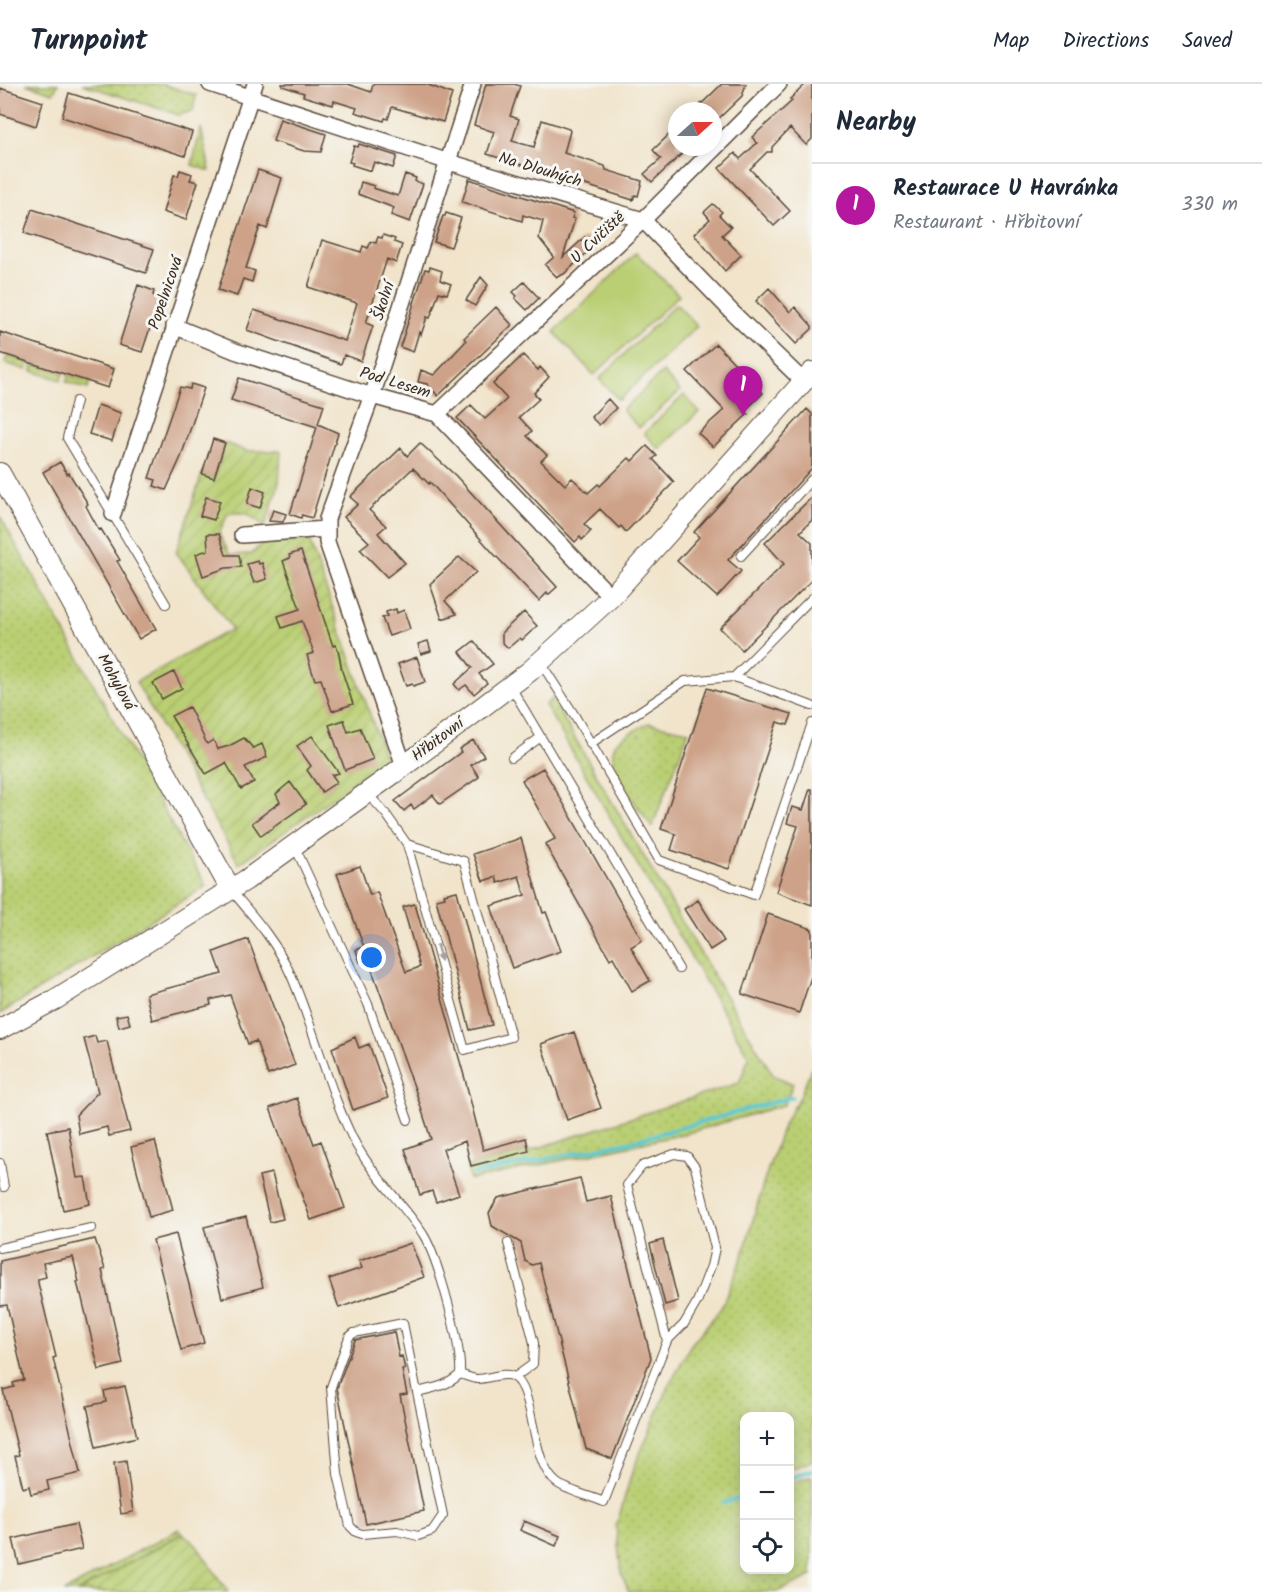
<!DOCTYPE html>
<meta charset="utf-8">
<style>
:root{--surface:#fff;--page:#f2f2f3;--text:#1f2937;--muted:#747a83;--line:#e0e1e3;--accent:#b5179e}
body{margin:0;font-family:Kalam,sans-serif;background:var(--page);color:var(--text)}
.controls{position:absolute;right:18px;bottom:18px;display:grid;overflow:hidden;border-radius:12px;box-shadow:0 3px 15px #0003}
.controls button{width:54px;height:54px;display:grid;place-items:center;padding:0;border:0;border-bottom:2px solid var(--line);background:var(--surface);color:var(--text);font:30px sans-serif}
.compass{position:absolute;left:668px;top:18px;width:54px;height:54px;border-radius:50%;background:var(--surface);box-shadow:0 3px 15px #0003;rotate:69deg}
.you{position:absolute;left:372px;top:874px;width:21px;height:21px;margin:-15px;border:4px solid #fff;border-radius:50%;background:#1a73e8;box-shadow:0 0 0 9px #1a73e833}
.badge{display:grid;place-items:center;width:39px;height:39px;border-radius:50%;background:var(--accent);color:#fff;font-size:20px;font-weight:700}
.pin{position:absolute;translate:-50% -50px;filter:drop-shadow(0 2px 3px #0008)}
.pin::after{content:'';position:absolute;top:32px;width:21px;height:18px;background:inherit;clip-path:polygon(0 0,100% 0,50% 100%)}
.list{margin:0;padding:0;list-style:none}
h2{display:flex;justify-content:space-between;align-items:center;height:78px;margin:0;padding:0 24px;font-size:26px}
h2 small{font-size:20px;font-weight:400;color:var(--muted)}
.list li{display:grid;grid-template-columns:39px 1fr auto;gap:18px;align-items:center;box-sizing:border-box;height:84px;padding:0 24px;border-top:2px solid var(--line)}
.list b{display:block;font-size:22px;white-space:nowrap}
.list p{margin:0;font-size:20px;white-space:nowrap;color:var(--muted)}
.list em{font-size:20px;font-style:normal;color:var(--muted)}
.icon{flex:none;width:33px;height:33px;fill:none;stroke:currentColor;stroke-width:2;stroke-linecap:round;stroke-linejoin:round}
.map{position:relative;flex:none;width:812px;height:1508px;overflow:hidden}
header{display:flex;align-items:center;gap:36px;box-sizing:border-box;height:84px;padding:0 30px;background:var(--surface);border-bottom:2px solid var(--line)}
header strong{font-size:28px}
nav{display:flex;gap:33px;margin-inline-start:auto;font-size:21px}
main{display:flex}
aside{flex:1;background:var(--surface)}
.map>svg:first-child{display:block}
.grass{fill:url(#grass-dots);stroke:#7a7c48;stroke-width:1.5}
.garden{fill:url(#garden-furrows);stroke:#7a7c48;stroke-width:1.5}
.pitch{fill:#bacf73;stroke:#7a7c48;stroke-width:1.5}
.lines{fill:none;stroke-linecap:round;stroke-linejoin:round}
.stream{stroke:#5bc8d1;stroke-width:4}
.building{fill:#cea288}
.service-casing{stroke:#564638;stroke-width:10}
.minor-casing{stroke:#564638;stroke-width:18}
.tertiary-casing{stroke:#564638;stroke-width:22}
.service{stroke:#fff;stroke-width:8}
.minor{stroke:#fff;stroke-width:15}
.tertiary{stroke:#fff;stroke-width:20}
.oneway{fill:#a79f9a}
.labels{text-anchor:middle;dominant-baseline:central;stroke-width:6;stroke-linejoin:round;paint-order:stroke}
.street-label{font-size:16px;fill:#3b2a1e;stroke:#f6f6f2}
</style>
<header>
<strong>Turnpoint</strong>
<nav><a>Map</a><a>Directions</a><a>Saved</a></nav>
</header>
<main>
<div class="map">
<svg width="812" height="1508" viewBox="0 0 812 1508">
<defs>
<pattern id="grass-dots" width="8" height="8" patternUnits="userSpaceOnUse" patternTransform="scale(1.5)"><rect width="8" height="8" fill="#bacf73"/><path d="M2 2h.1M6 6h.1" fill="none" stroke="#a1b263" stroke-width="1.8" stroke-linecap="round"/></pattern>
<pattern id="garden-furrows" width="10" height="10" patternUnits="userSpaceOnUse" patternTransform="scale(1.5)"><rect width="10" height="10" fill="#bacf73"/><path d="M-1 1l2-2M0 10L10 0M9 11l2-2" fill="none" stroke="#a1b263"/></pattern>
</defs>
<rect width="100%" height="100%" fill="#f6f6f2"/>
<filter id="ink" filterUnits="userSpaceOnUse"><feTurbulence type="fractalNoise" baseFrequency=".0167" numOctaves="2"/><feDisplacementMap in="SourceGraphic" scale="12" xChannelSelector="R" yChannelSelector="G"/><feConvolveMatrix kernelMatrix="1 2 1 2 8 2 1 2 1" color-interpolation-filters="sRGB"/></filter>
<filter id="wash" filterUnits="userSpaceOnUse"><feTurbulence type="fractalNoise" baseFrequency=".008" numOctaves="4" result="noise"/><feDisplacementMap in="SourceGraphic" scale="24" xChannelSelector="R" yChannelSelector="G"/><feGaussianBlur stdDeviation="1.35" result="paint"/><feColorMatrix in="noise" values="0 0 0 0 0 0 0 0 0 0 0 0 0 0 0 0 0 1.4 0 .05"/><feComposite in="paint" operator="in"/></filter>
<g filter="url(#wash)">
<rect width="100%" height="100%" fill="#f1e4cb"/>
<path class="grass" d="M26,0H58L53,9Z
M82,0H162L196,11L193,27L179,31Z
M201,44L210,87L192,81Z
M7,272L29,279L27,286L5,279Z
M33,280L63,289L61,296L32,287Z
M68,291L90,298L88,305L66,298Z
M0,432L206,802L0,930Z
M552,615L712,889L773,991L793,1000L784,1021L684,1050L470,1096L467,1083L529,1067L739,999L749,973L545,621Z
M648,639L689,647L652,743C640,725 601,680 616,659C623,651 639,645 648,639Z
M812,982V1377L790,1385V1332H744V1486H790V1399L812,1392V1492L777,1508H629L621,1489L616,1443L632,1388L668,1304L690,1262L721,1224L743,1171L765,1094L784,1039L799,1015Z
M179,1445L183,1449L77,1508H64Z"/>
<path class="garden" d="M225,359L247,367H281L279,399L265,442L246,429H228L219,450L230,471L252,470L265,456H309L386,676L239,780L136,598L232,545L176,468L202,390L214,394Z
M183,1449L197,1462L228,1508H77Z"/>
<path class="pitch" d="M636,169L679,211L594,291L554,248Z
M676,220L697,242L619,316L599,295Z
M663,288L680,307L639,344L622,326Z
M684,311L699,328L659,365L644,349Z"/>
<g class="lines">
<path class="stream" d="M474,1090L633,1057L792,1013
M790,1394L812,1386
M724,1419L744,1412"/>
</g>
<g id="blocks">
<path class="building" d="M282,0H348L371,8L373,0H426L452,10L443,38L392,23L388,35L385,34L384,37L355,28L357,24L334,17L333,21L303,12L304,9L282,2Z
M486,0H514L520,2L510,32L519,35L512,57L534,63L542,36L569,45L570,47L564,69L605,82L606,86L642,97L638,112L635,111L633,116L487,70L494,48L474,41Z
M722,0H746L742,12L713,40V27H694Z
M806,0H812V55L806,61L790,44L772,63V68H767L750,85L790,127L774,142L719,84L735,69L740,75L757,59L752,53L792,17L790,15Z
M0,4L43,18L36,42L0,30Z
M69,9L192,48L185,72L62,33Z
M280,35L326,50L321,68L304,67L273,57Z
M677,43V63H689L652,98L644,90L661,75L653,66Z
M359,60L397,72L393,84L374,78L371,87L352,81L353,79L349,78L354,62L358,63Z
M180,86L192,90L190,96L198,98L186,136L163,128L174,91L178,92Z
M258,86L282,94L267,145L260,142L246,184L255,187L252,198L243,195L237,212L218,206Z
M405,90L416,94L415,97L423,100L410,138L391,131L394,124L358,110L361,98L374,102L373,104L398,112Z
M469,95L574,129L572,134L575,135L563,173L585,153L594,162L564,190L557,193L545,181L554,173L539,154L543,137L523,131L522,137L462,118Z
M713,120L722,128L719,131L731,143L722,151L741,171L725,187L694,150L710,135L704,128Z
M32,125L154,165L146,189L24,149Z
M446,129L461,134L451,163L434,158L443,132H445Z
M383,151L395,155L394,158L402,161L396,179L387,175L366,239L373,242L361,277L344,271L341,280L247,246L254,226L345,257L357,219L308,203L322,156L361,168L363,162L368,164L371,158L376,159L378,153L382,154Z
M430,183L442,187L440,196L451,200L447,210L439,208L430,234L427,233L421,251L419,248L413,268L400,263L425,185L429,186Z
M481,193L488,201L475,222L466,216Z
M524,198L539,214L527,226L515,214L517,212L513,208Z
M138,201L154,207L153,211L160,214L142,268L119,261Z
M769,204L790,228L795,223L812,242V245L796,260L756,217Z
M496,223L512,241L438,312L427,300L418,298L421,286L434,291L466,257L464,254Z
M0,248L114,285L108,304L0,269Z
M716,260L763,309L745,327L748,330L713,363L698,349L724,326L687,287Z
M523,271L538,286L540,283L549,293L534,309L539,315L519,333L532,347L527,352L547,371L541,377L565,401L572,394L588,409L598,400L600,402L629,374L632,377L647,362L657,372L653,375L674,398L626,448L621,442L619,444L600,425L584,440L591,447L582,456L580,453L575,458L457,334L471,321L485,335L507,315L493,300Z
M239,294L324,321L318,340L338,349L312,434L302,431L301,434L290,430L317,343L231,316Z
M191,300L204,304L181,373L166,406L154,402L156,396L149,394L180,303L190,305Z
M608,315L616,324L599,341L591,333Z
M98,321L121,329L112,357L89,350Z
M807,325L812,330V384L728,476L741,487L717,513L677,477L699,453L694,448Z
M213,355L225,359L214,394L202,390Z
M420,359L456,392L557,503L548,511L547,509L539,517L494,470L430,398L429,400L413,384L369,426L386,442L378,449L405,479L387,493L360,465L369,458L344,433L358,420L350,413L401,364L407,372Z
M60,378L67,390L69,389L88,420L86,422L99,446L101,445L120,476L117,477L156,545L139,555L43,388Z
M252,403L265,408L260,424L247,420Z
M206,413L220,417L214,436L200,432Z
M812,413V436L800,448L812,459V496L742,566L720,544L784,480L765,459Z
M273,426L286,430L283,438L269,437Z
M207,450H219L226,471H239L241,483L226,484L203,492L196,470L208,466Z
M301,467L333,562L336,561L339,570L342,587L353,620L332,627L321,595L315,596L311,584L307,571L314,569L302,537L282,544L278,532L300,525L283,477L290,474L289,471Z
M459,473L476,488L445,517L457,530L442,535L430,500Z
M258,477L259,480L262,479L267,495L254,499L247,480Z
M396,525L397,529L404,526L410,545L389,552L382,534L387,532L386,528Z
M524,528L537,542L522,556L520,554L508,564L502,558V548Z
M428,557L431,567L421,570L418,560Z
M474,557L493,580L479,590L487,599L474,610L466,601L459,606L454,600L472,584L460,568Z
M417,573L425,598L413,602L412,600L406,602L398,580Z
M174,588L182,604L162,615L153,599Z
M707,604L792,630L788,641L777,638L729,785L671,766L676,750L661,745Z
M189,623L207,660L213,656L218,665L229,662L244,654L253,664L262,660L267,673L245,683L254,698L241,705L226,679L206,690L171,632Z
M344,636L348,648L360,644L373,675L345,686L329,641Z
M312,652L339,689L332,691L337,698L322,708L307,686L311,682L297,662Z
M473,656L484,672L471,681L479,693L440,720L433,711L414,725L411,721L404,727L395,717L461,668L459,665Z
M543,684L642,856L631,863L650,897L632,907L613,873L610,875L545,760L555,755L522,696Z
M290,698L306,720L261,752L252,739L280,718L276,710Z
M810,705H812V821L776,808L798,742L787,739L792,723L803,726Z
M521,754L543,829L546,828L561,867L512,884L491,822L525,811L519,792L498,799L496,793L483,797L473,770Z
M360,782L370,811L377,808L406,888L420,883L403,823L415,820L465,995L483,1066L526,1054L529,1067L471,1082L465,1057L443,1065L459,1110L436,1118L432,1107L420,1111L405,1065L431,1055L416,1008L368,875L360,878L356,866L364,863L337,790Z
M457,807L492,941L470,946L436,815L445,813L444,810Z
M698,816L724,857L710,866L684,825Z
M768,830L812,845V890L799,929L742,910Z
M248,855L295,981L268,991L256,957L248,960L230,911L210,916L211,921L152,936L146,910L222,890L214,868Z
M127,930L130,940L119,943L116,932Z
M574,948L601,1024L567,1036L541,960Z
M95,952L97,959L107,957L130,1047L109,1052L107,1043L79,1050L76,1031L98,1008L84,955Z
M355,953L359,964L369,960L388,1014L353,1026L332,964Z
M297,1014L314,1060L321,1057L345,1124L311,1136L270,1024Z
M68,1043L77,1094L85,1093L90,1120L63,1126L47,1047Z
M155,1057L173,1126L149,1133L131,1063Z
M272,1089L283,1135L270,1138L259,1092Z
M580,1094L586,1118L611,1112L651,1274L612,1375L586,1365L539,1179L532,1181L525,1177L521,1159L492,1142L489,1129L498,1114Z
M246,1133L263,1203L222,1214L204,1143Z
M176,1150L204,1259L181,1266L153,1156Z
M95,1155L105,1185L102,1186L123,1280L99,1286L81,1210H80L77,1198H79L73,1173L43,1179L46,1193L38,1195V1199L56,1273L53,1274L80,1389L47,1397L49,1406L31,1410L29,1402L23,1404L15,1372L19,1371L3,1306L14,1303L13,1299L24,1296L7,1221L0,1222V1177Z
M663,1156L678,1217L665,1221L650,1160Z
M411,1159L424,1193L339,1224L329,1195L362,1184L359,1177Z
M394,1248L399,1273L402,1272L405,1285L402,1286L407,1310L400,1311L424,1427L366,1440L337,1304L355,1256Z
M125,1302L137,1353L96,1363L87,1322L106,1318L104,1307Z
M126,1377L133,1428L121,1430L114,1379Z
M524,1437L560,1452L556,1462L520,1446Z
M76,1440L82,1465L19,1480L13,1455Z"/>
</g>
</g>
<g filter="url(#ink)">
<use href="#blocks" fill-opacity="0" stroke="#564638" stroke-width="1.5"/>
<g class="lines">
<defs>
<path id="service" d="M76,317L67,354L166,520
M741,472L812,395
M541,579L575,632L659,776L754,811L812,639
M734,593L812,514
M511,603L679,885
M590,660L685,597L734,593L812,622
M512,674L541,653
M368,710L386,730L407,760L465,966L511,953L464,777L407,760
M295,763L368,920L408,1036
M232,807C253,832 277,859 290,889C314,943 327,1002 353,1055C371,1090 401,1117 423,1150C438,1174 462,1261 460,1290C448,1302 433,1304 417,1308L443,1431L432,1447L418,1452L397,1447L362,1450L356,1448L350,1442L338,1390L331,1303L349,1253L354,1249L403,1239L417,1308
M0,1079L4,1103
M508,1159L534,1259L533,1280L515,1293
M0,1164L91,1144
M460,1290C466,1292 472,1295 478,1295C489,1295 505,1287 514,1293C536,1306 529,1378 557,1399C566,1406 592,1413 604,1418L667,1257L627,1101L642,1082L674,1070L687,1072L695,1083L715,1164L711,1182L697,1218L684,1240L667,1257"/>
<path id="minor" d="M210,0L449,78L643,136L735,231L804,298
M174,242L235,267L372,312L437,330L611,513
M437,330L643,136L779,0
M113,430L255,0
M242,451L326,445
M404,682L327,458V435L375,303L473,0"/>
<path id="tertiary" d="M0,389L231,806
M0,945L56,915L246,796L404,682L530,587L611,513L812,288"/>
</defs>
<use href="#service" class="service-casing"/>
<use href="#minor" class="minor-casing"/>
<use href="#tertiary" class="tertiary-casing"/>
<use href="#service" class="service"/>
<use href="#minor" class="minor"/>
<use href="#tertiary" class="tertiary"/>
</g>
<defs><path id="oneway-solid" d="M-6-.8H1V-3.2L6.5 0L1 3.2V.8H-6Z" transform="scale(1.5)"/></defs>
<use class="oneway" href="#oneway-solid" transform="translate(439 869) rotate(74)"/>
</g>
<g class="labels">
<g class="street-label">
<text transform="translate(540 86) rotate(17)">Na Dlouhých</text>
<text transform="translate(598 154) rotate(-43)">U Cvičiště</text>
<text transform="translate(166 209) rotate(-71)">Popelnicová</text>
<text transform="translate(384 217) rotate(-72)">Školní</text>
<text transform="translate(395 299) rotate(17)">Pod Lesem</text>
<text transform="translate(116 598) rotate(61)">Mohylová</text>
<text transform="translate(438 656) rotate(-37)">Hřbitovní</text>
</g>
</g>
</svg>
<div class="controls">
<button>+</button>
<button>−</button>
<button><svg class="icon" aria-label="locate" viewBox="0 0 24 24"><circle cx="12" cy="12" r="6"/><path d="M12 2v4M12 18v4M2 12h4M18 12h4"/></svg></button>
</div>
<svg class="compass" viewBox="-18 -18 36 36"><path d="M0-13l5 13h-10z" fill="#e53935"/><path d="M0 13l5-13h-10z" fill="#747a83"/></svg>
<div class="you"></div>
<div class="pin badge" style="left:743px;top:332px">1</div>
</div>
<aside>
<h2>Nearby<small></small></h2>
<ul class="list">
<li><span class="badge">1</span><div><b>Restaurace U Havránka</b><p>Restaurant · Hřbitovní</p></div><em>330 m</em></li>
</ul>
</aside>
</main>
